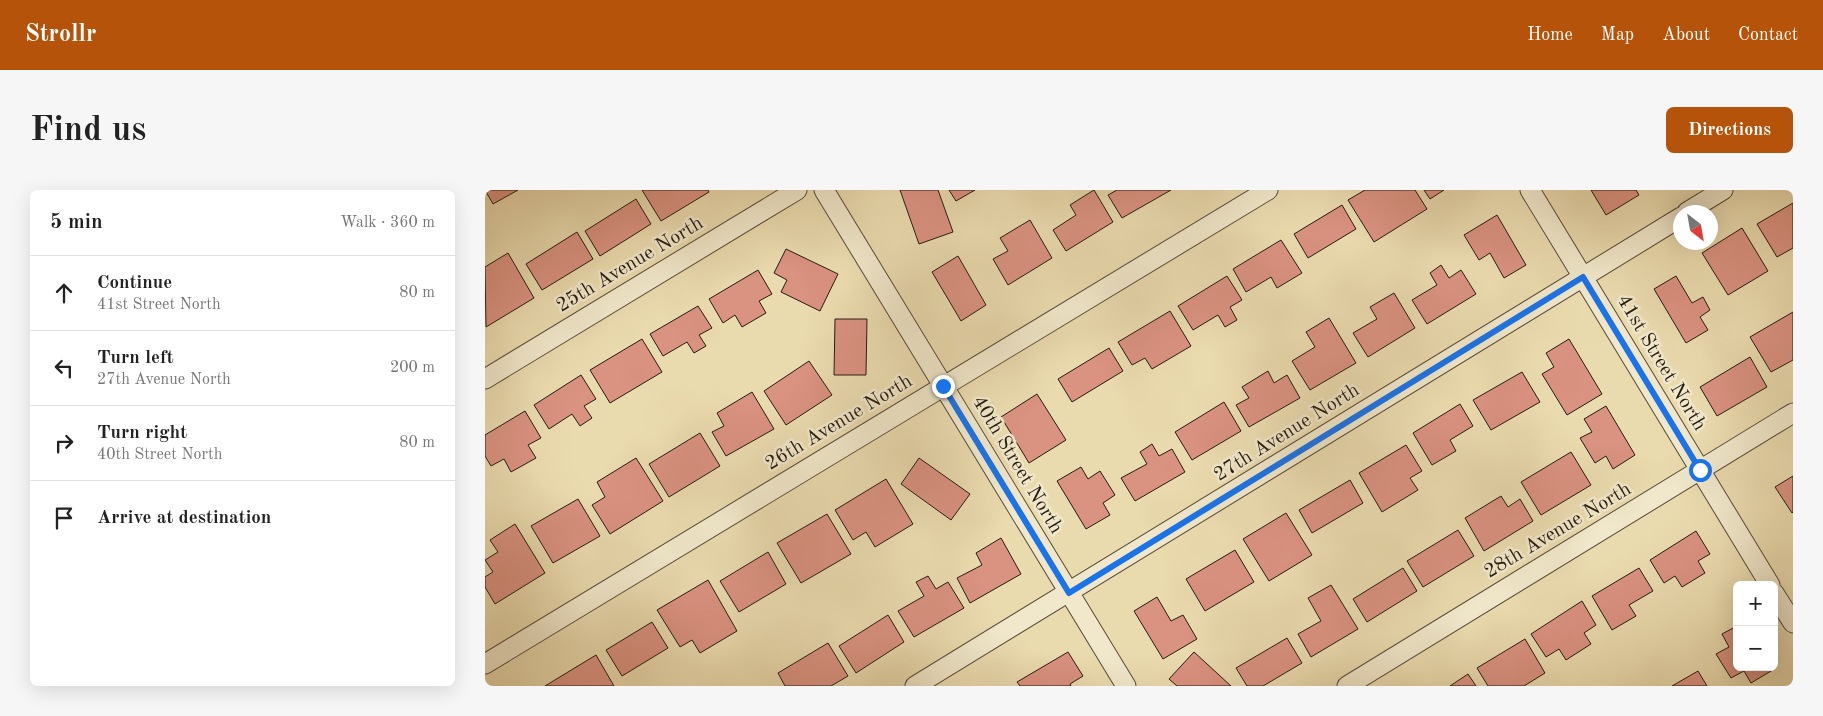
<!DOCTYPE html>
<meta charset="utf-8">
<style>
:root{--surface:#fff;--page:#f6f6f6;--text:#222;--muted:#767676;--line:#e0e0e0;--accent:#b45309}
body{margin:0;font-family:"Old Standard TT",serif;background:var(--page);color:var(--text)}
.controls{position:absolute;right:15px;bottom:15px;display:grid;overflow:hidden;border-radius:8px;box-shadow:0 5px 20px #0002}
.controls button{width:45px;height:45px;display:grid;place-items:center;padding:0;border:0;border-bottom:1px solid var(--line);background:var(--surface);color:var(--text);font:25px sans-serif}
.compass{position:absolute;left:1188px;top:15px;width:45px;height:45px;border-radius:50%;background:var(--surface);box-shadow:0 5px 20px #0002;rotate:149deg}
.stop{position:absolute;width:15px;height:15px;margin:-11px;border:4px solid #1a73e8;border-radius:50%;background:#fff}
.stop.end{background:#1a73e8;border-color:#fff;box-shadow:0 1px 5px #0008}
.list{margin:0;padding:0;list-style:none}
h2{display:flex;justify-content:space-between;align-items:center;height:65px;margin:0;padding:0 20px;font-size:21px}
h2 small{font-size:16px;font-weight:400;color:var(--muted)}
.list li{display:grid;grid-template-columns:32px 1fr auto;gap:15px;align-items:center;box-sizing:border-box;height:75px;padding:0 20px;border-top:1px solid var(--line)}
.list b{display:block;font-size:19px;white-space:nowrap}
.list p{margin:0;font-size:16px;white-space:nowrap;color:var(--muted)}
.list em{font-size:16px;font-style:normal;color:var(--muted)}
.icon{flex:none;width:28px;height:28px;fill:none;stroke:currentColor;stroke-width:2;stroke-linecap:round;stroke-linejoin:round}
.map{position:relative;flex:none;width:1308px;height:496px;overflow:hidden;border-radius:8px}
header{display:flex;align-items:center;gap:30px;box-sizing:border-box;height:70px;padding:0 25px;background:var(--accent);color:#fff}
header strong{font-size:24px}
nav{display:flex;gap:28px;margin-inline-start:auto;font-size:18px}
.intro{display:flex;align-items:center;justify-content:space-between;box-sizing:border-box;height:120px;padding:0 30px}
h1{margin:0;font-size:35px}
.button{padding:12px 22px;border-radius:8px;background:var(--accent);color:#fff;font-size:18px;font-weight:700}
main{display:flex;gap:30px;padding:0 30px}
aside{flex:1;background:var(--surface);border-radius:8px;box-shadow:0 5px 20px #0002}
.map>svg:first-child{display:block}
.building{fill:#da9281;stroke:#261b0f}
.lines{fill:none;stroke-linecap:round;stroke-linejoin:round}
.minor-casing{stroke:#574b37;stroke-width:21}
.minor{stroke:#f1e8cb;stroke-width:19}
.route{stroke:#1a73e8;stroke-width:6}
.labels{text-anchor:middle;dominant-baseline:central;stroke-width:5;stroke-linejoin:round;paint-order:stroke}
.street-label{font-size:20px;fill:#261b0f;stroke:#f1e8cb}
</style>
<header>
<strong>Strollr</strong>
<nav><a>Home</a><a>Map</a><a>About</a><a>Contact</a></nav>
</header>
<div class="intro"><h1>Find us</h1><a class="button">Directions</a></div>
<main>
<aside>
<h2>5 min<small>Walk · 360 m</small></h2>
<ul class="list">
<li><svg class="icon" aria-label="ahead" viewBox="0 0 24 24"><path d="M12 20V5M6 11l6-6 6 6"/></svg><div><b>Continue</b><p>41st Street North</p></div><em>80 m</em></li>
<li><svg class="icon" aria-label="left" viewBox="0 0 24 24"><path d="M17 20v-9H6M10 6l-5 5 5 5"/></svg><div><b>Turn left</b><p>27th Avenue North</p></div><em>200 m</em></li>
<li><svg class="icon" aria-label="right" viewBox="0 0 24 24"><path d="M7 20v-9h11M14 6l5 5-5 5"/></svg><div><b>Turn right</b><p>40th Street North</p></div><em>80 m</em></li>
<li><svg class="icon" aria-label="arrive" viewBox="0 0 24 24"><path d="M6 21V4h12l-3 4 3 4H6"/></svg><div><b>Arrive at destination</b></div></li>
</ul>
</aside>
<div class="map">
<svg width="1308" height="496" viewBox="0 0 1308 496">
<rect width="100%" height="100%" fill="#eadbaf"/>
<filter id="stains"><feTurbulence type="fractalNoise" baseFrequency=".004" numOctaves="4"/><feColorMatrix values="0 0 0 0 .2 0 0 0 0 .09 0 0 0 0 .02 0 0 0 .5 -.17"/></filter>
<radialGradient id="worn" r=".72"><stop offset=".6" stop-color="#630" stop-opacity="0"/><stop offset="1" stop-color="#630" stop-opacity=".3"/></radialGradient>
<path class="building" d="M0,0H33L8,14Z
M157,0H223L224,2L176,31Z
M415,0H453L468,42L434,54Z
M464,0H490L471,11Z
M609,0L628,32L581,61L568,40L591,25L585,15Z
M632,0H686L637,28L623,5Z
M880,0H930L942,19L889,52L863,10Z
M939,0H959L945,9Z
M1106,0H1151L1154,5L1121,25Z
M151,9L166,34L115,66L100,41Z
M1308,13V58L1292,67L1272,34Z
M857,15L871,39L823,68L809,44Z
M1012,25L1041,75L1019,88L1005,63L994,70L979,45Z
M545,30L567,68L523,95L508,69L523,61L515,48Z
M1257,38L1283,81L1243,105L1217,63Z
M92,42L108,69L57,100L41,74Z
M796,50L817,83L792,98L786,87L761,102L748,79Z
M301,59L353,84L335,121L296,102L302,90L289,83Z
M23,63L49,108L1,137L0,77Z
M473,66L501,115L476,131L447,82Z
M956,75L964,88L976,80L991,104L942,134L927,110L952,95L945,83Z
M273,80L287,104L274,111L281,123L257,137L250,125L238,133L224,109Z
M742,86L757,110L745,117L752,130L740,137L733,125L708,140L693,116Z
M1191,86L1207,113L1218,107L1225,120L1215,127L1223,140L1201,153L1169,99Z
M909,103L930,138L883,167L868,143L892,129L885,117Z
M213,116L227,138L214,145L221,156L209,163L202,152L178,166L165,144Z
M685,121L706,156L667,179L660,168L647,175L633,152Z
M1308,122V170L1286,182L1265,147Z
M844,128L871,173L825,200L807,171L830,157L821,142Z
M350,129H382L381,185H349Z
M157,149L177,182L125,213L105,180Z
M1084,149L1117,204L1082,225L1057,184L1069,177L1061,163Z
M624,158L638,181L587,212L573,189Z
M1265,167L1282,197L1232,226L1215,197Z
M324,171L347,205L301,235L279,201Z
M783,181L789,193L802,185L815,208L764,237L751,215L764,208L757,197Z
M1037,182L1055,212L1006,240L988,210Z
M96,185L111,209L99,216L107,228L95,236L87,224L64,239L49,215Z
M267,202L289,239L241,266L227,242L239,236L232,223Z
M552,204L581,250L544,273L516,227Z
M739,212L756,241L707,270L690,242Z
M975,214L988,236L965,250L971,261L947,275L928,243Z
M1121,216L1150,265L1128,279L1121,266L1110,273L1095,248L1107,242L1099,229Z
M40,221L56,248L43,255L51,268L26,282L19,269L6,276L0,266V245Z
M215,243L235,276L184,307L164,274Z
M667,254L674,266L687,259L700,282L650,311L636,288L662,274L655,262Z
M921,255L937,281L925,288L933,300L897,322L874,283Z
M1086,262L1106,295L1056,325L1036,292Z
M151,268L178,311L125,344L107,315L120,307L112,292Z
M434,268L485,304L466,330L416,294Z
M596,277L603,289L615,281L630,305L618,313L625,325L601,339L572,291Z
M1308,286V322L1307,323L1290,297Z
M401,289L428,334L390,357L381,342L368,350L350,320Z
M865,290L878,313L827,343L814,320Z
M1016,306L1023,317L1035,309L1048,331L999,361L980,328Z
M93,309L115,346L68,373L46,336Z
M801,323L827,365L784,391L758,349Z
M342,324L366,364L316,393L292,353Z
M30,334L60,383L10,414L0,397V387L8,382L0,370L13,362L5,350Z
M973,340L989,366L938,397L922,371Z
M1211,341L1225,364L1213,371L1220,383L1197,397L1190,386L1179,393L1165,370Z
M516,348L536,384L485,413L472,388L497,375L491,363Z
M750,360L769,392L720,421L701,389Z
M283,362L301,394L254,422L235,391Z
M918,378L932,401L882,432L868,409Z
M1154,378L1168,401L1144,415L1151,426L1127,440L1107,406Z
M443,386L451,399L463,392L479,418L429,447L413,421L439,406L431,392Z
M223,390L252,441L215,463L207,450L195,457L172,420Z
M846,395L873,439L826,467L813,444L836,431L823,408Z
M672,407L686,431L698,425L712,449L678,469L649,421Z
M1097,411L1111,435L1099,443L1106,454L1081,470L1074,459L1061,467L1046,444Z
M403,425L419,452L371,483L354,456Z
M167,432L183,458L137,486L121,460Z
M1250,437L1252,440V477H1289V475L1291,478L1266,493L1259,481L1246,488L1231,464L1244,457L1237,444Z
M802,448L817,473L778,496H762L751,478Z
M1040,449L1060,483L1039,496H1003L992,478Z
M343,453L363,486L346,496H300L293,483Z
M583,462L598,486L585,494L586,496H535L532,492Z
M709,462L746,496H692L684,489Z
M111,465L129,496H60Z
M1213,481L1222,496H1187Z
M983,484L991,496H965Z"/>
<g class="lines">
<defs>
<path id="minor" d="M339,0L641,496
M1045,0L1285,395
M1202,22L1238,0
M0,189L312,0
M1289,403L1308,433
M0,474L783,0
M430,496L1196,27
M862,496L1308,223"/>
</defs>
<use href="#minor" class="minor-casing"/>
<use href="#minor" class="minor"/>
</g>
<g class="lines">
<path class="route" d="M458,196L584,403L1098,87L1215,280"/>
</g>
<g class="labels">
<g class="street-label">
<text transform="translate(145 75) rotate(-31)">25th Avenue North</text>
<text transform="translate(1176 173) rotate(59)">41st Street North</text>
<text transform="translate(354 233) rotate(-31)">26th Avenue North</text>
<text transform="translate(802 243) rotate(-32)">27th Avenue North</text>
<text transform="translate(532 275) rotate(59)">40th Street North</text>
<text transform="translate(1073 341) rotate(-31)">28th Avenue North</text>
</g>
</g>
<rect width="100%" height="100%" filter="url(#stains)"/>
<rect width="100%" height="100%" fill="url(#worn)"/>
</svg>
<div class="controls">
<button>+</button>
<button>−</button>
</div>
<svg class="compass" viewBox="-18 -18 36 36"><path d="M0-13l5 13h-10z" fill="#e53935"/><path d="M0 13l5-13h-10z" fill="#767676"/></svg>
<div class="stop" style="left:1215px;top:280px"></div>
<div class="stop end" style="left:458px;top:196px"></div>
</div>
</main>
